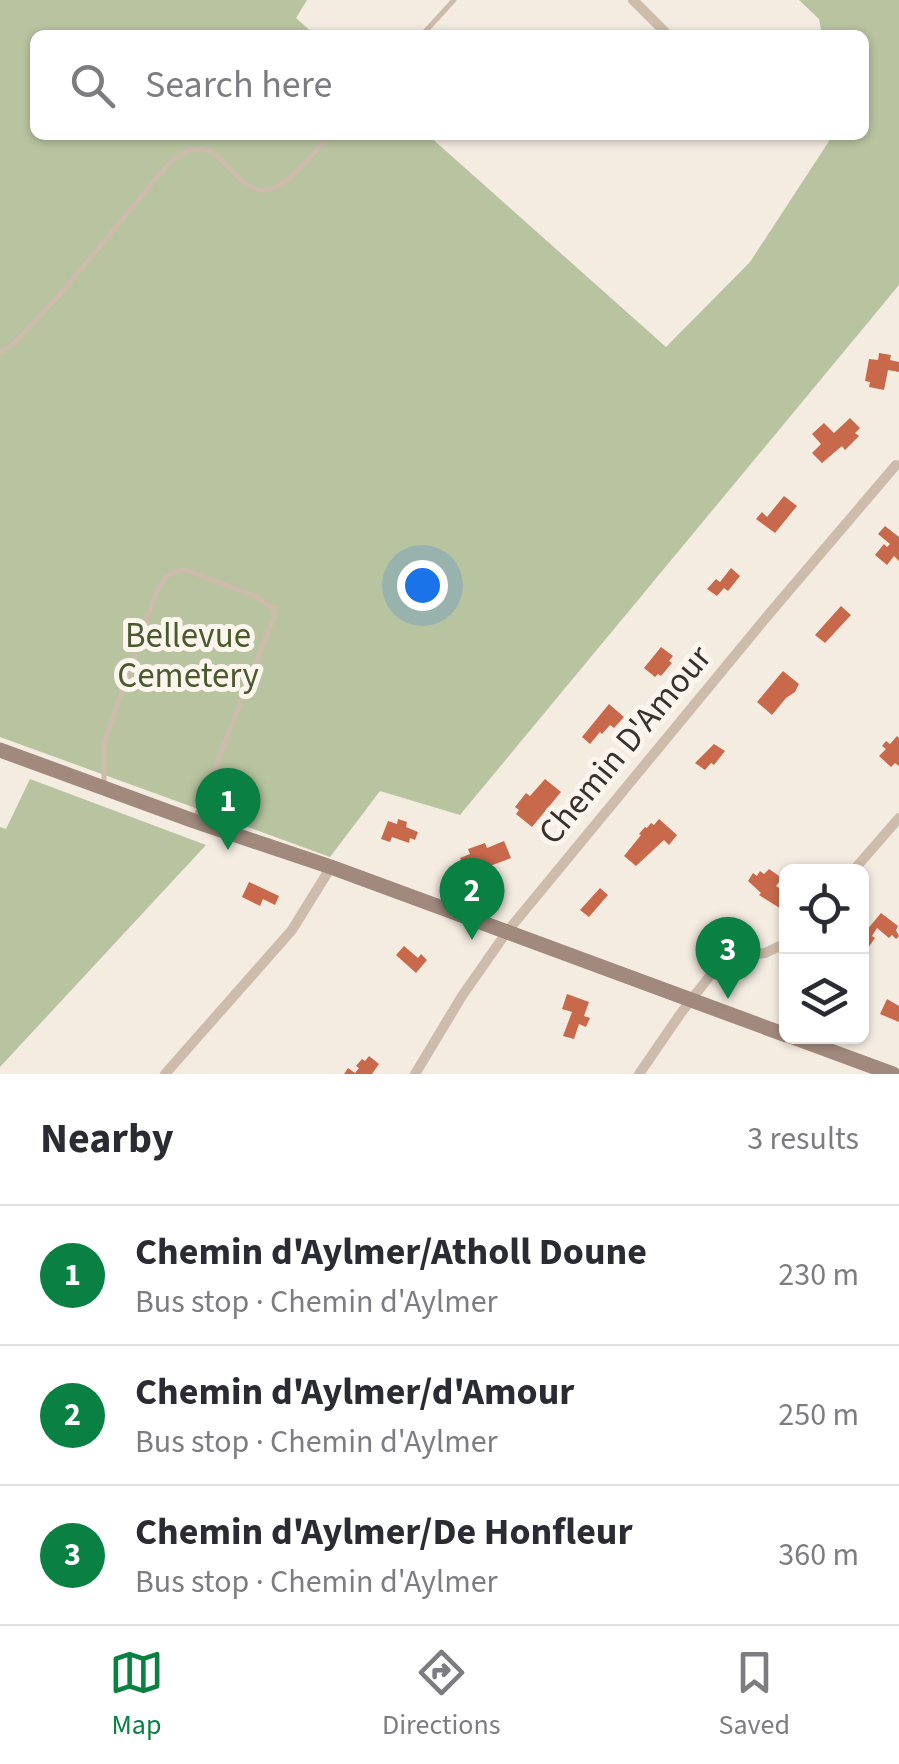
<!DOCTYPE html>
<meta charset="utf-8">
<style>
:root{--surface:#fff;--page:#f7f7f7;--text:#2b2b33;--muted:#7c7c81;--line:#e1e1e2;--accent:#0b8043}
body{margin:0;font-family:"Source Sans 3",sans-serif;background:var(--page);color:var(--text)}
.controls{position:absolute;right:30px;bottom:30px;display:grid;overflow:hidden;border-radius:15px;box-shadow:0 2px 8px #0004}
.controls button{width:90px;height:90px;display:grid;place-items:center;padding:0;border:0;border-bottom:2px solid var(--line);background:var(--surface);color:var(--text);font:50px sans-serif}
.you{position:absolute;left:422px;top:585px;width:35px;height:35px;margin:-25px;border:8px solid #fff;border-radius:50%;background:#1a73e8;box-shadow:0 0 0 15px #1a73e833}
.badge{display:grid;place-items:center;width:65px;height:65px;border-radius:50%;background:var(--accent);color:#fff;font-size:32px;font-weight:700}
.pin{position:absolute;translate:-50% -82px;filter:drop-shadow(0 2px 5px #0008)}
.pin::after{content:'';position:absolute;top:52px;width:35px;height:30px;background:inherit;clip-path:polygon(0 0,100% 0,50% 100%)}
.list{margin:0;padding:0;list-style:none}
h2{display:flex;justify-content:space-between;align-items:center;height:130px;margin:0;padding:0 40px;font-size:42px}
h2 small{font-size:32px;font-weight:400;color:var(--muted)}
.list li{display:grid;grid-template-columns:65px 1fr auto;gap:30px;align-items:center;box-sizing:border-box;height:140px;padding:0 40px;border-top:2px solid var(--line)}
.list b{display:block;font-size:38px;white-space:nowrap}
.list p{margin:0;font-size:32px;white-space:nowrap;color:var(--muted)}
.list em{font-size:32px;font-style:normal;color:var(--muted)}
.icon{flex:none;width:55px;height:55px;fill:none;stroke:currentColor;stroke-width:2;stroke-linecap:round;stroke-linejoin:round}
.map{position:relative;flex:none;width:899px;height:1074px;overflow:hidden}
.search{position:absolute;background:var(--surface);box-shadow:0 2px 8px #0004;left:30px;right:30px;top:30px;height:110px;display:flex;align-items:center;gap:25px;box-sizing:border-box;padding:0 35px;border-radius:15px;color:var(--muted);font-size:38px}
.sheet{height:550px;background:var(--surface)}
nav{display:flex;justify-content:space-around;align-items:center;box-sizing:border-box;height:140px;border-top:2px solid var(--line);background:var(--surface);font-size:28px;color:var(--muted)}
nav a{display:grid;justify-items:center;gap:5px}
nav .on{color:var(--accent)}
.map>svg:first-child{display:block}
.green{fill:#b8c4a0}
.building{fill:#c8694b}
.lines{fill:none;stroke-linecap:round;stroke-linejoin:round}
.lane{stroke:#cdbbac;stroke-width:5}
.street{stroke:#cdbbac;stroke-width:10}
.secondary{stroke:#a18a7d;stroke-width:15}
.labels{text-anchor:middle;dominant-baseline:central;stroke-width:10;stroke-linejoin:round;paint-order:stroke}
.park-label{font-size:35px;fill:#4a5a2e;stroke:#fbf5ee}
.street-label{font-size:35px;fill:#3b302b;stroke:#fbf5ee}
</style>
<div class="map">
<svg width="899" height="1074" viewBox="0 0 899 1074">
<rect width="100%" height="100%" fill="#f4ebe1"/>
<path class="green" d="M0,0H307L296,18L315,35H35V135H428L666,347L750,262L833,135H864V35H822L819,19L799,0H899V285L460,815L380,791L330,857L0,737Z
M30,779L206,845L0,1067V827L6,829Z"/>
<path class="building" d="M879,353L891,355L890,360L899,362V372L888,370L884,390L869,387L870,382L865,381L869,359L878,360Z
M850,418L860,428L855,433L859,436L845,450L842,446L822,463L812,453L821,444L812,434L824,423L834,433Z
M784,496L797,506L775,533L756,519L762,512L767,517Z
M885,526L899,537V561L894,556L887,565L875,555L884,544L887,547L890,544L878,534Z
M731,568L740,576L728,591L724,588L717,596L707,589L716,579L720,582Z
M841,606L851,615L825,643L815,635Z
M661,647L673,656L669,661L672,663L661,676L658,674L655,677L644,668Z
M783,671L799,684L795,692L786,698L772,715L757,702Z
M609,704L624,717L614,728L610,725L602,734L600,732L590,744L582,737Z
M897,736L899,738V766L895,763L891,767L879,756L886,749L882,746L886,741L890,744Z
M714,744L725,751L714,765L711,763L705,770L695,763Z
M545,779L561,792L532,827L516,814L519,810L515,807L526,793L530,796Z
M398,819L407,822L406,827L418,832L415,840L410,838L409,843L392,837L390,842L381,839L388,821L397,824Z
M659,819L677,835L669,845L664,840L636,866L624,856L641,835L639,834L645,827L647,828L651,823L654,825Z
M504,841L511,858L490,866L491,869L483,872L482,869L466,874L460,858L470,854L468,849L485,843L487,848Z
M769,869L782,878L776,886L784,891L780,896L786,901L783,910L759,895L761,893L748,881L753,873L757,876L760,871L764,874Z
M249,882L279,896L275,905L263,899L260,906L242,897Z
M600,888L608,895L589,917L580,910Z
M881,913L898,926L896,930L899,936L896,939L892,935L889,938L877,928L872,936L875,938L868,948L863,944L862,946V927L866,931Z
M404,946L418,958L421,954L427,960L416,973L396,955Z
M567,994L589,1002L584,1016L590,1018L586,1027L579,1024L574,1039L563,1036L572,1012L562,1009Z
M887,999L899,1006V1022L880,1014Z
M369,1056L379,1064L372,1074H344L348,1068L355,1073L359,1068L356,1066L362,1059L365,1061Z"/>
<g class="lines">
<path class="lane" d="M422,35L454,0
M0,352L14,344L62,292L170,162C176,159 184,152 191,150C226,140 237,200 272,189C292,182 315,151 330,135
M104,785V744L156,593C163,579 169,570 186,570L255,596L274,609V617L195,819"/>
<path class="street" d="M633,0L668,35
M852,872L899,818
M165,1074L292,930L331,867
M415,1074L462,996L506,933L769,614L896,465
M639,1074L681,1013L719,964L728,959L765,953L786,943"/>
<path class="secondary" d="M0,750L194,821L331,867L786,1035
M790,1036L893,1074"/>
</g>
<g class="labels">
<g class="park-label">
<text x="188" y="636">Bellevue<tspan x="188" dy="40">Cemetery</tspan></text>
</g>
<g class="street-label">
<text transform="translate(625 745) rotate(-50)">Chemin D'Amour</text>
</g>
</g>
</svg>
<div class="controls">
<button><svg class="icon" aria-label="locate" viewBox="0 0 24 24"><circle cx="12" cy="12" r="6"/><path d="M12 2v4M12 18v4M2 12h4M18 12h4"/></svg></button>
<button><svg class="icon" aria-label="layers" viewBox="0 0 24 24"><path d="M12 4l9 5-9 5-9-5zM3 14l9 5 9-5"/></svg></button>
</div>
<div class="you"></div>
<div class="pin badge" style="left:228px;top:850px">1</div>
<div class="pin badge" style="left:472px;top:940px">2</div>
<div class="pin badge" style="left:728px;top:999px">3</div>
<div class="search"><svg class="icon" aria-label="search" viewBox="0 0 24 24"><circle cx="10" cy="10" r="6"/><path d="M15 15l6 6"/></svg>Search here</div>
</div>
<section class="sheet">
<h2>Nearby<small>3 results</small></h2>
<ul class="list">
<li><span class="badge">1</span><div><b>Chemin d'Aylmer/Atholl Doune</b><p>Bus stop · Chemin d'Aylmer</p></div><em>230 m</em></li>
<li><span class="badge">2</span><div><b>Chemin d'Aylmer/d'Amour</b><p>Bus stop · Chemin d'Aylmer</p></div><em>250 m</em></li>
<li><span class="badge">3</span><div><b>Chemin d'Aylmer/De Honfleur</b><p>Bus stop · Chemin d'Aylmer</p></div><em>360 m</em></li>
</ul>
</section>
<nav>
<a class="on"><svg class="icon" aria-label="map" viewBox="0 0 24 24"><path d="M3 6l6-2 6 2 6-2v14l-6 2-6-2-6 2zM9 4v14M15 6v14"/></svg>Map</a>
<a><svg class="icon" aria-label="directions" viewBox="0 0 24 24"><path d="M12 3l9 9-9 9-9-9zM9 14v-3h6M13 9l2 2-2 2"/></svg>Directions</a>
<a><svg class="icon" aria-label="saved" viewBox="0 0 24 24"><path d="M7 4h10v16l-5-4-5 4z"/></svg>Saved</a>
</nav>
